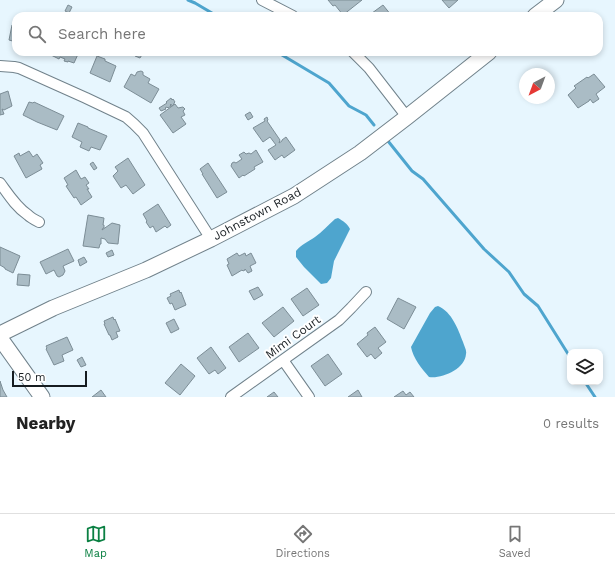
<!DOCTYPE html>
<style>
:root{--surface:#fff;--page:#f6f6f6;--text:#222;--muted:#767676;--line:#e0e0e0;--accent:#0b8043}
body{margin:0;font-family:"Work Sans",sans-serif;background:var(--page);color:var(--text)}
.controls{position:absolute;right:12px;bottom:12px;display:grid;overflow:hidden;border-radius:8px;box-shadow:0 2px 6px #0003}
.controls button{width:36px;height:36px;display:grid;place-items:center;padding:0;border:0;border-bottom:1px solid var(--line);background:var(--surface);color:var(--text);font:20px sans-serif}
.compass{position:absolute;left:519px;top:68px;width:36px;height:36px;border-radius:50%;background:var(--surface);box-shadow:0 2px 6px #0003;rotate:221deg}
.scale{position:absolute;left:12px;bottom:10px;width:75px;box-sizing:border-box;padding-left:4px;border:2px solid #161c20;border-top:0;font-size:11px;line-height:14px;white-space:nowrap;color:#161c20;-webkit-text-stroke:3px #fff;paint-order:stroke}
.list{margin:0;padding:0;list-style:none}
h2{display:flex;justify-content:space-between;align-items:center;height:52px;margin:0;padding:0 16px;font-size:17px}
h2 small{font-size:13px;font-weight:400;color:var(--muted)}
.icon{flex:none;width:22px;height:22px;fill:none;stroke:currentColor;stroke-width:2;stroke-linecap:round;stroke-linejoin:round}
.map{position:relative;flex:none;width:615px;height:397px;overflow:hidden}
.search{position:absolute;background:var(--surface);box-shadow:0 2px 6px #0003;left:12px;right:12px;top:12px;height:44px;display:flex;align-items:center;gap:10px;box-sizing:border-box;padding:0 14px;border-radius:12px;color:var(--muted);font-size:15px}
.sheet{height:116px;background:var(--surface)}
nav{display:flex;justify-content:space-around;align-items:center;box-sizing:border-box;height:56px;border-top:1px solid var(--line);background:var(--surface);font-size:11px;color:var(--muted)}
nav a{display:grid;justify-items:center;gap:2px}
nav .on{color:var(--accent)}
.map>svg:first-child{display:block}
.water{fill:#4ea5ce}
.lines{fill:none;stroke-linecap:round;stroke-linejoin:round}
.stream{stroke:#4ea5ce;stroke-width:3}
.building{fill:#aabcc5;stroke:#7c8d96}
.street-casing{stroke:#71828b;stroke-width:12}
.secondary-casing{stroke:#71828b;stroke-width:17}
.street{stroke:#fff;stroke-width:10}
.secondary{stroke:#fff;stroke-width:15}
.labels{text-anchor:middle;dominant-baseline:central;stroke-width:4;stroke-linejoin:round;paint-order:stroke}
.street-label{font-size:12px;fill:#161c20;stroke:#fff}
</style>
<div class="map">
<svg width="615" height="397" viewBox="0 0 615 397">
<rect width="100%" height="100%" fill="#e7f6fe"/>
<path class="water" d="M338,218C343,221 347,223 350,229L334,261L331,278L327,283L321,284L304,267L296,257V251C302,244 308,242 315,237C322,232 328,225 335,219Z
M438,306C452,312 458,329 463,342C464,346 467,350 466,354C465,369 442,379 429,377C422,369 413,358 411,347L430,313L435,307Z"/>
<g class="lines">
<path class="stream" d="M188,0L195,3L217,16
M277,52L329,83L349,106L366,115L374,125
M388,141L412,171L423,179L484,249L509,272L524,294L538,306L570,357
M585,382L595,397"/>
</g>
<path class="building" d="M328,0H362L343,15L335,5L333,6Z
M442,0H458L449,8Z
M68,5L72,7L69,13L65,11Z
M383,5L391,15L389,16H368Z
M12,25L16,26V42L9,40Z
M52,52H79L74,63L68,61V62L64,61L65,59L60,57L59,59L51,55Z
M137,52L143,53L140,58L135,56Z
M97,56L105,59V61L116,66L110,82L90,73Z
M141,71L143,72V75L150,79L148,83L159,89L151,103L124,87L131,74L135,76L137,72Z
M594,74L605,87L596,94L599,99L593,103L590,99L589,101L578,108L568,95L576,88L574,86L587,77L588,78Z
M8,91L12,106L4,110L2,109L4,114L0,115V94Z
M171,98L172,100L173,99L175,102L174,103V104L172,106L171,104L170,105L171,106L168,108L167,107L165,108L166,109L161,111L159,108L167,103L166,102Z
M29,102L33,103L34,102L64,116L57,130L37,122L23,115Z
M175,104L178,108L183,107L185,109L183,111L185,115L181,117L186,124L173,133L160,115Z
M250,112L253,117L248,120L245,115Z
M267,117L268,120L267,121L280,140L279,143L282,141V140L286,137L295,150L284,158L282,155L275,160L268,150L276,145L270,137L263,142L253,128L265,121L264,119Z
M78,123L88,127V128L107,136L100,150L91,147L89,151L80,147L82,142L72,137Z
M256,150L263,162L254,167L255,169L244,176L243,175L239,178L231,166L232,163L234,162L236,163L242,159L239,155L244,152L246,154L249,153L251,154Z
M29,151L33,157L37,154L43,163L40,165L42,169L26,178L14,156L19,153L20,156Z
M128,158L145,185L133,194L126,185L121,188L113,176L118,171L115,167Z
M93,162L97,168L94,170L90,164Z
M208,163L227,192L217,198L202,174H203L200,169Z
M76,170L81,179L85,177L89,183L86,185L89,189H87L92,197L81,205L76,197L74,198L66,186L68,185L64,178Z
M158,204L171,225L167,228L165,226L156,232L153,226L150,228L146,222L147,221L143,214Z
M88,215L104,218L103,225H104V228H103L102,230L112,223L120,225L118,244L108,243L105,239L101,238V244H100L99,248L83,246Z
M0,247L20,256L13,273L5,269V268L0,265Z
M68,249L74,261L63,266L65,271L63,275L59,277L57,276L54,270L46,274L40,262Z
M112,250L114,255L108,257L106,253Z
M237,253L239,256L245,253L246,256L251,253L256,263L250,266L252,271L248,273L245,269V270L243,271L242,270L232,276L227,265L229,264L227,259Z
M84,257L87,262L80,266L78,260Z
M18,274L30,275L29,286L17,285Z
M258,287L263,295L254,300L249,291Z
M307,288L319,305L303,316L291,299Z
M179,290L180,293L181,292L186,305L175,310L172,303L170,304L167,298L171,296L170,294Z
M398,298L416,307L404,329L387,319Z
M283,307L294,321L274,337L262,323Z
M113,317L114,320L115,319L120,331L116,332L118,337L112,340L110,335H109L104,324H105L104,321Z
M174,319L179,329L171,333L166,323Z
M375,327L386,342L378,348L382,353L375,359L371,354L367,357L357,344L368,335L367,333Z
M248,333L259,348L239,362L229,347Z
M67,337L73,350L62,355L64,361L54,365L46,349L47,348L46,346Z
M211,347L226,368L218,374L215,370L209,374L197,358Z
M328,354L342,374L325,386L311,366Z
M82,357L86,365L81,367L77,360Z
M181,364L195,376L180,395L165,383Z
M0,381L3,390L7,397H0Z
M101,390L106,397H92Z
M358,390L362,397H348Z
M403,391L406,395L410,392L414,397H394Z
M274,392L278,397H267Z"/>
<g class="lines">
<defs>
<path id="street" d="M262,0L293,16
M353,52L369,68L407,117
M0,66L14,67L19,68L86,98L126,117L134,124L143,133L211,239
M0,183C8,194 16,207 28,215C31,218 35,220 39,222
M283,360L309,397
M231,397L339,320L351,308L366,292"/>
<path id="secondary" d="M535,16L556,0
M0,334L53,308L146,270L211,239L294,196L360,153L407,117L489,52
M0,338L42,397"/>
</defs>
<use href="#street" class="street-casing"/>
<use href="#secondary" class="secondary-casing"/>
<use href="#street" class="street"/>
<use href="#secondary" class="secondary"/>
</g>
<g class="labels">
<g class="street-label">
<text transform="translate(257 214) rotate(-28)">Johnstown Road</text>
<text transform="translate(293 337) rotate(-36)">Mimi Court</text>
</g>
</g>
</svg>
<div class="controls">
<button><svg class="icon" aria-label="layers" viewBox="0 0 24 24"><path d="M12 4l9 5-9 5-9-5zM3 14l9 5 9-5"/></svg></button>
</div>
<svg class="compass" viewBox="-18 -18 36 36"><path d="M0-13l5 13h-10z" fill="#e53935"/><path d="M0 13l5-13h-10z" fill="#767676"/></svg>
<div class="scale">50 m</div>
<div class="search"><svg class="icon" aria-label="search" viewBox="0 0 24 24"><circle cx="10" cy="10" r="6"/><path d="M15 15l6 6"/></svg>Search here</div>
</div>
<section class="sheet">
<h2>Nearby<small>0 results</small></h2>
<ul class="list">
</ul>
</section>
<nav>
<a class="on"><svg class="icon" aria-label="map" viewBox="0 0 24 24"><path d="M3 6l6-2 6 2 6-2v14l-6 2-6-2-6 2zM9 4v14M15 6v14"/></svg>Map</a>
<a><svg class="icon" aria-label="directions" viewBox="0 0 24 24"><path d="M12 3l9 9-9 9-9-9zM9 14v-3h6M13 9l2 2-2 2"/></svg>Directions</a>
<a><svg class="icon" aria-label="saved" viewBox="0 0 24 24"><path d="M7 4h10v16l-5-4-5 4z"/></svg>Saved</a>
</nav>
